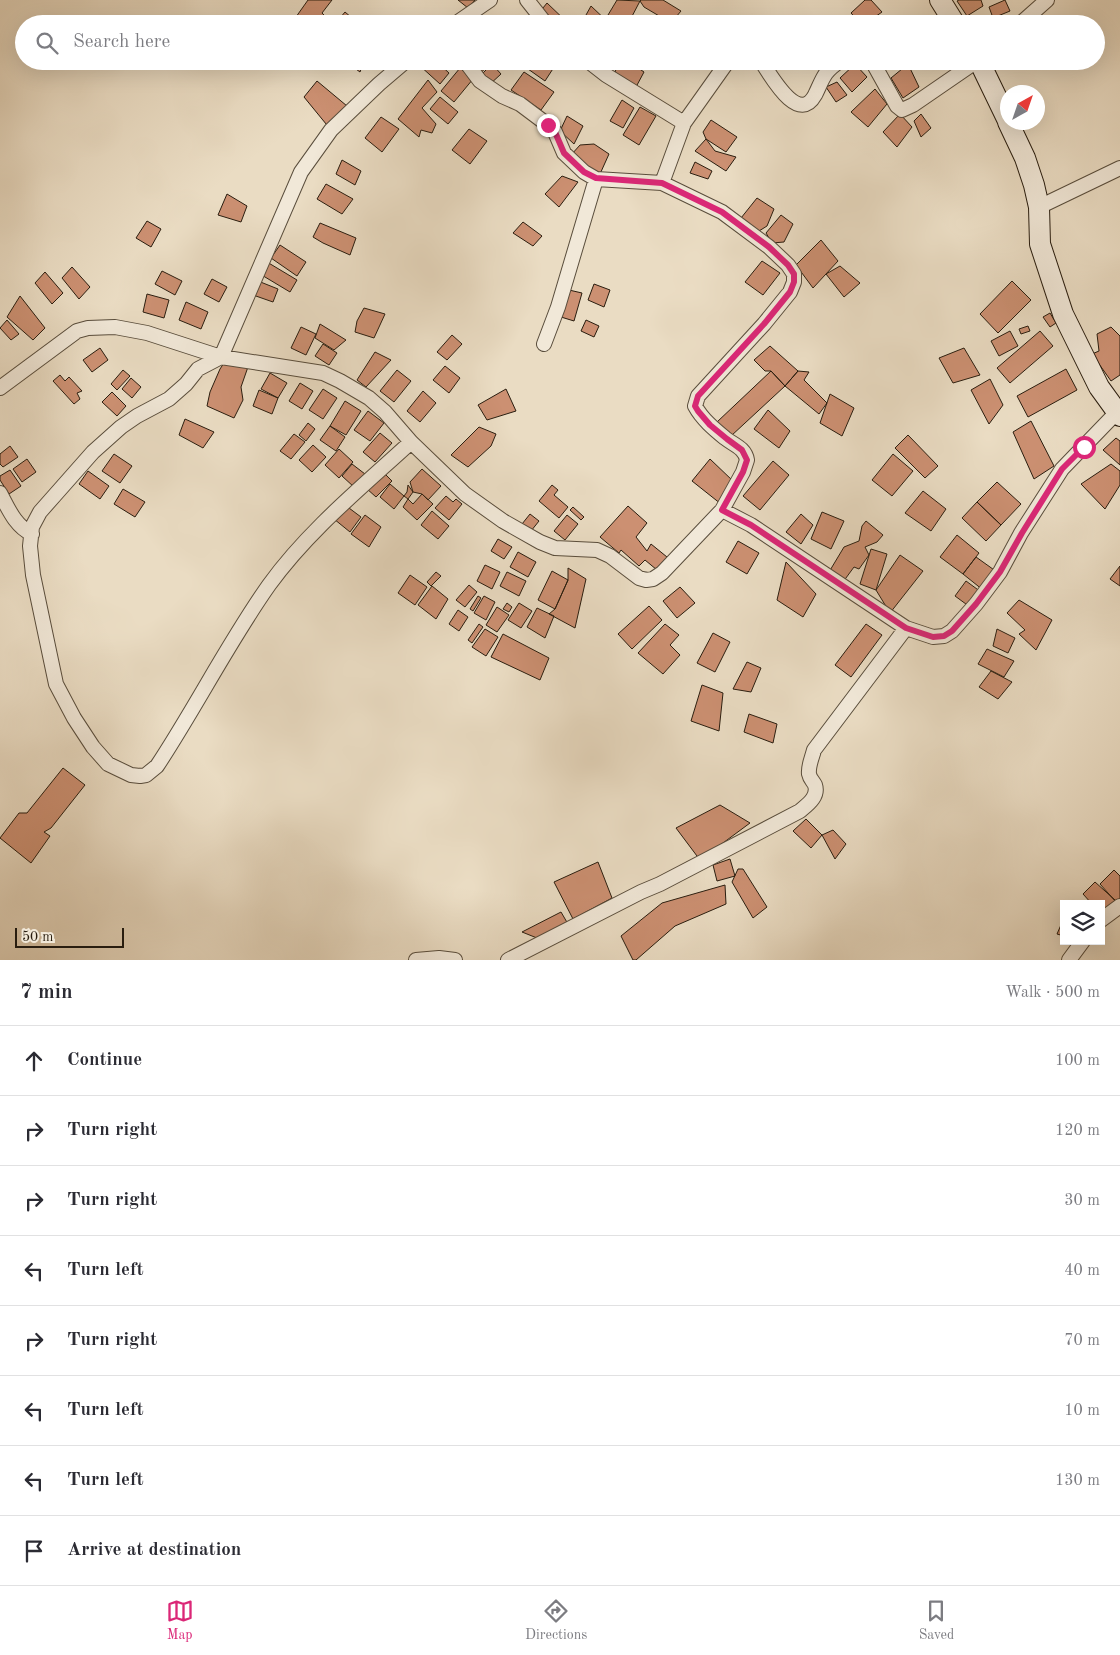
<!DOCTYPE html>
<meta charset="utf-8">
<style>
:root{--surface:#fff;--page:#f2f2f3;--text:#2b2b33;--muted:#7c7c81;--line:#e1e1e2;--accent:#db2777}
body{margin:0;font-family:"Old Standard TT",serif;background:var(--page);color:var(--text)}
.controls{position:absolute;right:15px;bottom:15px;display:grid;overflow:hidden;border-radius:0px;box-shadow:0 5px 20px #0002}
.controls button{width:45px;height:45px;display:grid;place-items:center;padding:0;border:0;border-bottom:1px solid var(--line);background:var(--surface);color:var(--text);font:25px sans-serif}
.compass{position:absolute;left:1000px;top:85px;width:45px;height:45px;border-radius:50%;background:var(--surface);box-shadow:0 5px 20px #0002;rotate:40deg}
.scale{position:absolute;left:15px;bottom:12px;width:109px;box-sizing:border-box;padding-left:5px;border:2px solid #291d0f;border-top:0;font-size:14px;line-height:18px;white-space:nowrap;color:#291d0f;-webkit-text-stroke:4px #f1e8d8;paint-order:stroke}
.stop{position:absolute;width:15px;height:15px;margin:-11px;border:4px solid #db2777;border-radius:50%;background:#fff}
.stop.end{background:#db2777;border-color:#fff;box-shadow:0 1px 5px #0008}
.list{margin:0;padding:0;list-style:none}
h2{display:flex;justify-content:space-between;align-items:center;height:65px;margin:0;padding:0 20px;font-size:21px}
h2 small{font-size:16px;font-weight:400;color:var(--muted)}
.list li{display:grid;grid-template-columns:32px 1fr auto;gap:15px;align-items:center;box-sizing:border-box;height:70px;padding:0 20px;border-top:1px solid var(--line)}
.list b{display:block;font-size:19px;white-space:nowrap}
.list em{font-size:16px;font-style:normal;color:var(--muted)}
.icon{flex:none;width:28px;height:28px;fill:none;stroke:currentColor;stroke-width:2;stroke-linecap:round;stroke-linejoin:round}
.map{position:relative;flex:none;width:1120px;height:960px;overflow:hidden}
.search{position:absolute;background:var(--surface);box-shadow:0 5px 20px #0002;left:15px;right:15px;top:15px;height:55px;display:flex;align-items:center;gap:12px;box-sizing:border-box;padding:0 18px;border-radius:28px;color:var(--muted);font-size:19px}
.sheet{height:625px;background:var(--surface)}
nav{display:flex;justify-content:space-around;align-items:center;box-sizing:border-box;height:70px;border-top:1px solid var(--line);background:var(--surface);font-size:14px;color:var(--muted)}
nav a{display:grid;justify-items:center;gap:2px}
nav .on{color:var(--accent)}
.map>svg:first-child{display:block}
.building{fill:#cc9072;stroke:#291d0f}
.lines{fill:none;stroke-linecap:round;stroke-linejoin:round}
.street-casing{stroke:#594d3c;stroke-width:16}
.secondary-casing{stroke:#291d0f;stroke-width:22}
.street{stroke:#f1e8d8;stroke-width:14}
.secondary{stroke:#f1e8d8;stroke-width:20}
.route{stroke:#db2777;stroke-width:6}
</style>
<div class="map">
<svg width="1120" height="960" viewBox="0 0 1120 960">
<rect width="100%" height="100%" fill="#eadcc3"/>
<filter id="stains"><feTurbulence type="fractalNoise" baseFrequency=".004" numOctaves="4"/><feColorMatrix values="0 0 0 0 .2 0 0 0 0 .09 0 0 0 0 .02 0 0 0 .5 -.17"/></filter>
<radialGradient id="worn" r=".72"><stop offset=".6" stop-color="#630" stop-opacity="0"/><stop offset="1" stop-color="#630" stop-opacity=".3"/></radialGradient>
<path class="building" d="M308,0H332L322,13L329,20L328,24H291Z
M458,0H475L468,8Z
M617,0L640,1L628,24H621L608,15Z
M641,0H663L681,11L671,23L644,7L640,1Z
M865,0H871L882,12L865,24H861L851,13Z
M959,0H981L983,6L967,16L957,1Z
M1005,0L1010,11L993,18L989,7Z
M547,3L569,24H540L534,19Z
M591,6L610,24H581Z
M345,12L359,24H335Z
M983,16L988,24H971Z
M345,61H364L360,72Z
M422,61H436L449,73L440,84L419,65Z
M475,61H488L490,63L479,75L470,67Z
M533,61H558L545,81L528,69Z
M619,61H628L644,72L636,87L614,75Z
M642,61H655L653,69Z
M492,64L501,74L488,86L479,77Z
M855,64L867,77L852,92L840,78Z
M908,64L919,87L903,98L891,78Z
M460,68L473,79L454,102L441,91Z
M524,72L554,92L541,110L511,90Z
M428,80L437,92L422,108L436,124L432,133L421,130L419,137L398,119Z
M317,81L347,106L331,130L304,97Z
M837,82L847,95L836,102L826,87Z
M875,89L887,104L868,127L851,112Z
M440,97L458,112L448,124L430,109Z
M622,100L634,108L623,128L610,121Z
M640,107L656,116L639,145L623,135Z
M900,114L912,127L897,147L883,132Z
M921,114L931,128L921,137L914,121Z
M567,116L583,126L574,144L560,131Z
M381,117L399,129L382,152L365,138Z
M711,120L737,137L726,152L706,139L703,132Z
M469,129L487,141L470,164L452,150Z
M706,139L715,151L736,157L726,171L695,151Z
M594,144L609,154L600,174L584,165L571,155L580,145Z
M342,160L361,171L355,185L336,174Z
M695,162L712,171L708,179L690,173Z
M562,176L578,182L559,207L545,194Z
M326,184L353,199L342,214L317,199Z
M227,194L247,206L241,222L218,215Z
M757,198L774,209L767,226L759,231L741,218Z
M781,215L793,224L784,242L772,243L766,233Z
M147,221L161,229L151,247L136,238Z
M523,222L542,236L533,246L513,233Z
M320,223L356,238L350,255L323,243L313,237Z
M821,240L838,261L813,288L796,265Z
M280,245L306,262L297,276L271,258Z
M762,261L780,273L763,295L745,282Z
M267,262L297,280L290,292L260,274Z
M840,266L860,283L844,297L826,274Z
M72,267L90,287L79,299L62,278Z
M162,271L182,281L175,295L155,284Z
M45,272L63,293L52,304L35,283Z
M212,279L227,287L219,302L204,294Z
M258,281L278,289L273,302L253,295Z
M1012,281L1031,300L998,333L980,314Z
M594,284L610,290L604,307L588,300Z
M569,290L582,293L574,321L561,317Z
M147,294L169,300L164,318L143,312Z
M20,296L45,328L33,340L7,317Z
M186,302L208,312L201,329L179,320Z
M364,308L385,314L374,338L355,332L357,321Z
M1050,313L1056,323L1050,327L1043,317Z
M7,320L19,334L11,340L0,328Z
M586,320L599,326L594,337L581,331Z
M320,324L346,340L334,350L315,338Z
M1028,326L1030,331L1021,334L1019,329Z
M301,327L316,334L306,355L291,348Z
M1111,327L1120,336V375L1111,381L1092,354L1099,351L1097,334Z
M1010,331L1018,346L999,356L991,341Z
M1040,331L1053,346L1010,383L997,368Z
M452,335L462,344L447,360L437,352Z
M323,344L337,353L329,365L315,356Z
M770,346L798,371L785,386L771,371H765L754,360Z
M100,348L108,360L92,372L83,360Z
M964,348L980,375L953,383L939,358Z
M375,352L391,360L366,387L357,380Z
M228,357L249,364L241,387L243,400L234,418L207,406L210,392L220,369Z
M445,366L460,378L449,393L433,380Z
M1066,369L1077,390L1028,417L1017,396Z
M123,370L130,376L117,390L111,384Z
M397,370L411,381L394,402L380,391Z
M771,371L785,386L731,436L717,422Z
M798,371L809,372L804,380L827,403L819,414L785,386Z
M270,373L287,383L278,398L261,389Z
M60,375L65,381L69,377L82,391L77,393L80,399L74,404L53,381Z
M131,378L141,387L132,398L122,389Z
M990,379L1003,405L989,424L971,390Z
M300,383L313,391L302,409L289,401Z
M323,389L337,398L323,419L309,410Z
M506,389L516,411L487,420L478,405Z
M259,390L278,398L272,414L253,406Z
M423,391L436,403L420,422L407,411Z
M112,392L126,406L117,416L102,402Z
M830,394L854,408L842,436L820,423Z
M345,401L361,411L346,435L330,426Z
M768,410L790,431L779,448L754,429Z
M368,411L384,423L370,441L354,430Z
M185,419L214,432L203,448L179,435Z
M1031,421L1054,466L1034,479L1013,432Z
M308,423L315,429L306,441L299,435Z
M330,426L345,437L336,451L320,440Z
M479,427L496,434L491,446L468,467L451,455Z
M380,433L392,443L375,462L363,452Z
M294,434L305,442L291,459L280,451Z
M908,435L938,466L925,478L895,448Z
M1116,438L1120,441V465L1103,450Z
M313,445L326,457L312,472L299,460Z
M10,446L18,457L3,467L0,464V454Z
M339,449L353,462L339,478L325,465Z
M114,454L132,466L120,483L102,471Z
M893,454L913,471L892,496L872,480Z
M27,459L36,472L22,482L13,469Z
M710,459L733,481L721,504L692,481Z
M773,461L789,475L760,510L743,496Z
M352,464L365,474L354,487L342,476Z
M1111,464L1120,471V485L1105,509L1081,484Z
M422,469L441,486L428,500L422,494L413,492L410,482Z
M10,470L21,486L9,494L0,480V476Z
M88,471L109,486L100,499L79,484Z
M383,472L392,481L376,497L366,488Z
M997,482L1021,504L1001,525L977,502Z
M390,484L404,496L394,509L380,497Z
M408,485L413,492L408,499L404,496L407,492Z
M552,485L558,490L554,495L568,507L559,518L539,501Z
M123,489L145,502L135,517L114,504Z
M923,491L946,509L931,531L905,513Z
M422,494L433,504L417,520L403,507L408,499L413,504Z
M446,496L453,502L456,499L462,504L449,520L435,508Z
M977,502L1001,525L986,541L962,518Z
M345,505L361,517L350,532L334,519Z
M628,506L647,523L636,537L647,551L651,544L667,557L657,570L645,560L639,566L621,550L619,553L600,537Z
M573,507L584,517L581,520L570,510Z
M432,511L449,526L438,539L421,525Z
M822,512L844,521L831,549L811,539Z
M530,514L539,521L531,531L522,524Z
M801,514L813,525L801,544L786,532Z
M365,515L381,527L369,547L351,534Z
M567,515L578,524L565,540L554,531Z
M866,521L883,535L877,542L865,547L869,555L859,569L854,567L843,582L829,572L844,547L859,541L862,526Z
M957,535L979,553L963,574L940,557Z
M498,539L512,547L504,559L491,551Z
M738,541L759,553L747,574L726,562Z
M871,549L887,554L876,590L860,584Z
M518,552L536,562L528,577L510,567Z
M900,555L923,571L890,613L876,590Z
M976,557L997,572L983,590L963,574Z
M786,562L816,594L803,617L777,600Z
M485,565L500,572L492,589L477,581Z
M1120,566V586L1110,579Z
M568,568L586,579L575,628L549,614L555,609L568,580Z
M552,571L568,580L555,609L538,600Z
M436,572L441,576L431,586L427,582Z
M507,572L526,581L519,596L500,586Z
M410,575L427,587L415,605L398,593Z
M966,581L981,592L970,607L955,596Z
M469,585L477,592L465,607L456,600Z
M432,586L448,599L436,619L418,605Z
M680,587L695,603L677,618L663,601Z
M478,596L481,598L473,611L470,609Z
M484,596L495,602L486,620L474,613Z
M1019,600L1052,620L1036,650L1019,634L1025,630L1007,613Z
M507,603L512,607L509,612L503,609Z
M519,603L532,611L521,628L508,620Z
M649,606L662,620L632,649L618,634Z
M497,607L509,615L497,632L486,625Z
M537,608L554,616L545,638L527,627Z
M458,610L468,617L459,631L449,624Z
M479,624L483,627L472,643L468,640Z
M665,624L679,635L670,645L680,655L663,674L638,653Z
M866,624L882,635L851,677L835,665Z
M485,629L498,637L486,656L472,647Z
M997,629L1015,638L1008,653L993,646Z
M713,633L730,642L715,672L697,663Z
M503,634L549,658L540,680L491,657Z
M987,649L1014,661L1004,677L978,664Z
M747,662L761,668L751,692L733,689Z
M991,671L1012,682L998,699L979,687Z
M702,685L723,693L719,731L691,721Z
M749,714L777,724L773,743L744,732Z
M63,768L85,785L51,828L44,832L50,836L31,863L0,838L19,813H27Z
M720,805L750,823L700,860L676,828Z
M806,819L822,835L811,848L793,831Z
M833,830L846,844L835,859L822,835Z
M730,859L735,876L717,881L713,865Z
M598,862L612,898L573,919L554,882Z
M738,869H743L767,907L753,918L732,882Z
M1114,870L1120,876V898L1116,902L1100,884Z
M1095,882L1115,900L1102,914L1101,904H1092L1083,894Z
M725,885L726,904L675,926L636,960H633L621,936L662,903Z
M561,912L568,924L537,938L522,932Z
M1064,918V936L1057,934Z"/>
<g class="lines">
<defs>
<path id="street" d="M527,0L546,24
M455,24L490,0
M1020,24L1047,0
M406,61L379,84L331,130L301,172L221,357L198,369L186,384L169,399L137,416L121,427L93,452L55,495L40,512L32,527L30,546L33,575L56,684L74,718L93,747L108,764L131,775L140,776L146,775L157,766C196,707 228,643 269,585C308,531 362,487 411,442
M588,61L606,75L684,123L662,183
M761,61C770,74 798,126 815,95C823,79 823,72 840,61
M872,61L897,106L902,110L913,105L977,61
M684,123L728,61
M1039,207L1120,168
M544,344L558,307L596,179
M0,388L77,331L88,328L115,327L147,333L221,357L323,373L340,381L369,398L385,412L411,442L465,494L503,521L540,542L555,548L597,550L610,556L639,578L646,580L653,579L662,573L722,510L743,472L747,460C745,448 734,445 725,438C714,429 702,419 695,406L698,396L764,324L790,292L794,282V274L788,265L769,247L722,212L662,183L596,179L584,172L564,153L555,132L548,125L520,104L502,96L480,81L465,61
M0,493C8,508 15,526 32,534
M722,510L751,525L906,628L933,637L944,636L952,631L976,604L1000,572L1021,533L1062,469L1117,412
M1101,920L1120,906
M416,960L439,958L455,960
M508,960L641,892L660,884L800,811C807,805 819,797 815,785C813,781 810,779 809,774C808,766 812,758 814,750L906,628
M1069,960L1083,941"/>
<path id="secondary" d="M940,0L955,24
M979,61L1008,121
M1008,122L1025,158L1034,185L1039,207L1040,244L1063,314L1099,387L1120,416"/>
</defs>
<use href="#street" class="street-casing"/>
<use href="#secondary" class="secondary-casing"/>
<use href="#street" class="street"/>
<use href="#secondary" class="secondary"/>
</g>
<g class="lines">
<path class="route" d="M548,125L555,132L564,153L584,172L596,178L662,183L722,212L769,247L788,265L794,274V282L790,292L764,324L698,396L695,406L698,411L710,425L727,439L742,450L747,460L743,472L722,510L751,525L906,628L933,637L944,636L952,631L976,604L1000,572L1022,533L1062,469L1084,447"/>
</g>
<rect width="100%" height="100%" filter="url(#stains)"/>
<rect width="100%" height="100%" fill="url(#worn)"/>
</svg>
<div class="controls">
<button><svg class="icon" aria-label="layers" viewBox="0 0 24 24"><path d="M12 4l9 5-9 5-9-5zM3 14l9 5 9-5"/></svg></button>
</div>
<svg class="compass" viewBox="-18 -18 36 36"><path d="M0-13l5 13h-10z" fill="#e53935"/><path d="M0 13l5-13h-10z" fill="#7c7c81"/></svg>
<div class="scale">50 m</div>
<div class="stop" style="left:1084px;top:447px"></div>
<div class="stop end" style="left:548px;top:125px"></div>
<div class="search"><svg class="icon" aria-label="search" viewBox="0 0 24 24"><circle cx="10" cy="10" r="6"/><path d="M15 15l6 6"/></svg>Search here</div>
</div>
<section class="sheet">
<h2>7 min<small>Walk · 500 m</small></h2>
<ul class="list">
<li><svg class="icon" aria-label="ahead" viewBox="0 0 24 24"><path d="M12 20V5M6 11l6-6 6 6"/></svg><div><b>Continue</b></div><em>100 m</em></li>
<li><svg class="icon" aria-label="right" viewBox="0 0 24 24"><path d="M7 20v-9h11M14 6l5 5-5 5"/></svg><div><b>Turn right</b></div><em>120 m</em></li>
<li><svg class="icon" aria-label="right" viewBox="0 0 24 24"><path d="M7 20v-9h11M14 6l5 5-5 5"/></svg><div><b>Turn right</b></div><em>30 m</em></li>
<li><svg class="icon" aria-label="left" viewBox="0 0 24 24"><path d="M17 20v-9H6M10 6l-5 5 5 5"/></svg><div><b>Turn left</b></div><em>40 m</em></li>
<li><svg class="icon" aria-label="right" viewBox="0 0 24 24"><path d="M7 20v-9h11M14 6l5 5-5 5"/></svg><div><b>Turn right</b></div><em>70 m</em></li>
<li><svg class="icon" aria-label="left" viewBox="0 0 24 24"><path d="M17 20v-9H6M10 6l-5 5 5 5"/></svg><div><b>Turn left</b></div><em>10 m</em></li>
<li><svg class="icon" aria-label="left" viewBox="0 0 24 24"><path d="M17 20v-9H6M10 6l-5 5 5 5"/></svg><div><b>Turn left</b></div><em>130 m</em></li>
<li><svg class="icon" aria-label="arrive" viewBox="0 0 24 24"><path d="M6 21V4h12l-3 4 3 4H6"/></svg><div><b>Arrive at destination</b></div></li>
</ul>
</section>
<nav>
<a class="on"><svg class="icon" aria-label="map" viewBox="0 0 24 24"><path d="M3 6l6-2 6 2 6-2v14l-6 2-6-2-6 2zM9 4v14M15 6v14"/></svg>Map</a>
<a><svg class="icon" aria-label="directions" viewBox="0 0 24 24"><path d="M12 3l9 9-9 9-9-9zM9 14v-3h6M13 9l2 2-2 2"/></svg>Directions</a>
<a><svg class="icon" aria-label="saved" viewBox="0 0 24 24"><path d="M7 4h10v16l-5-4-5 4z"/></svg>Saved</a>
</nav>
